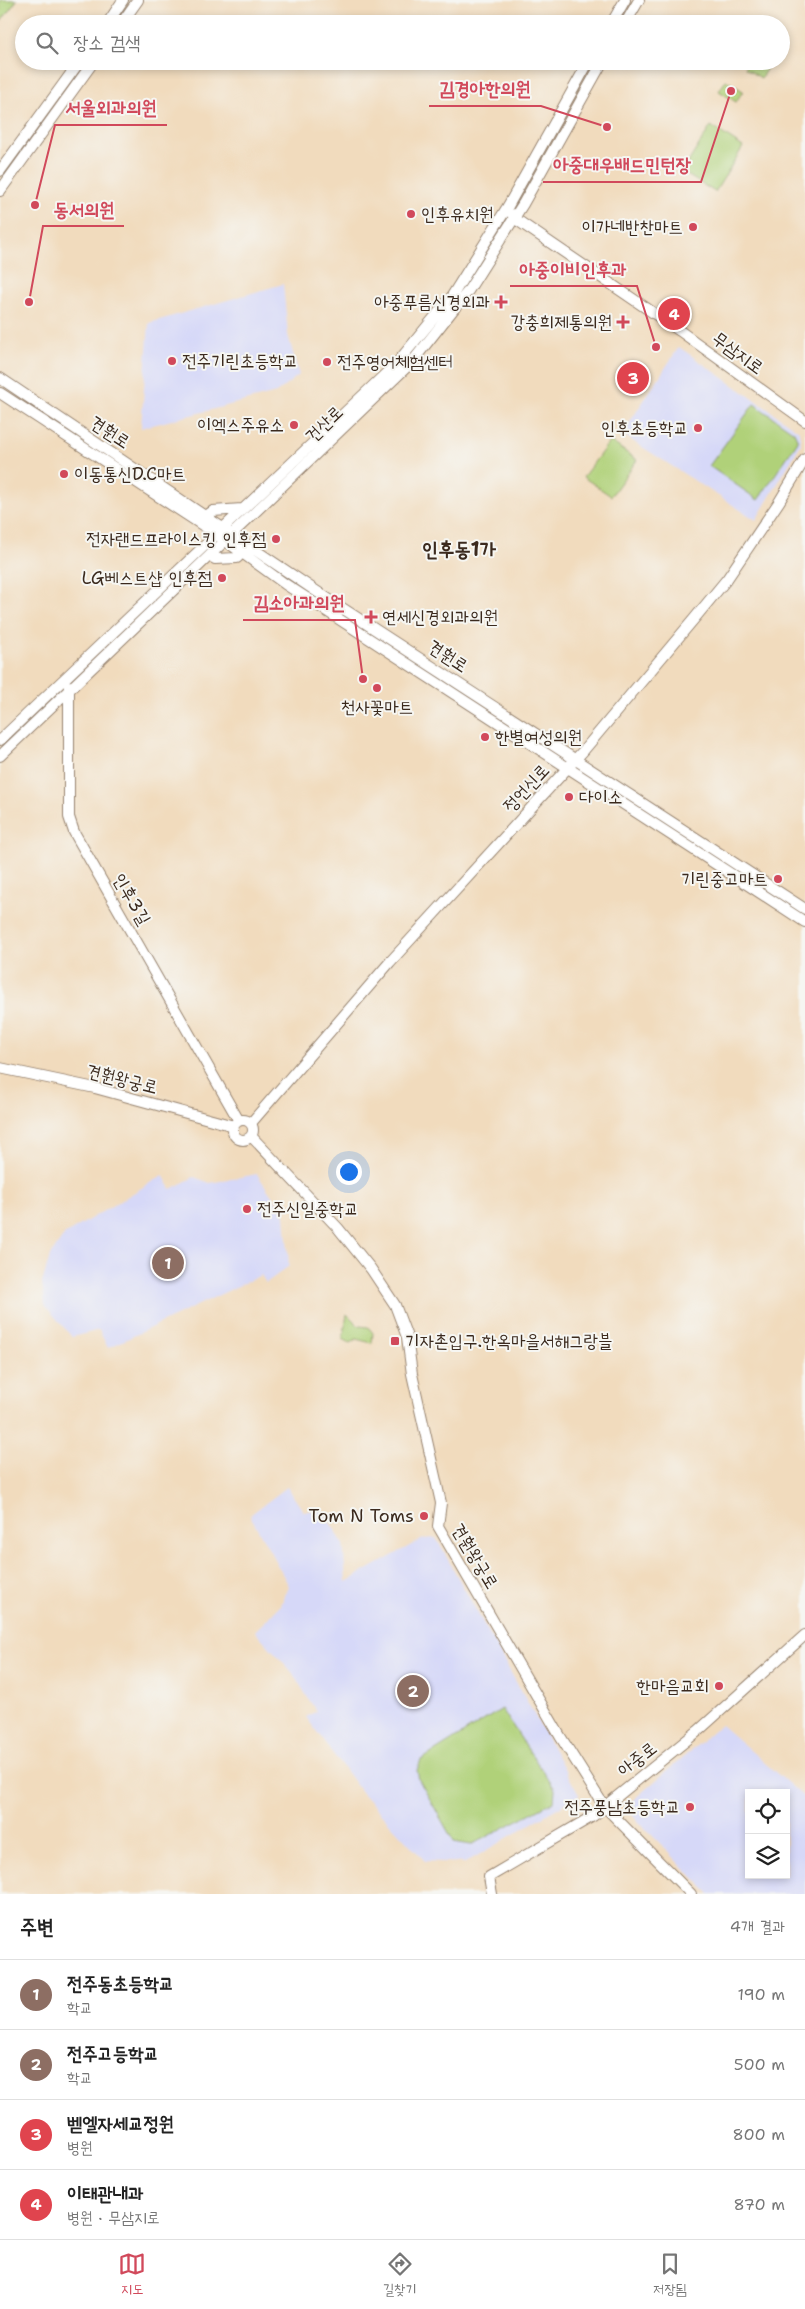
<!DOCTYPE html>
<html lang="ko">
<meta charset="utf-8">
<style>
:root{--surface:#fff;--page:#f6f6f6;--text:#222;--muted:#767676;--line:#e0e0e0;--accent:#d1495b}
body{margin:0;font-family:"Shantell Sans","Poor Story",sans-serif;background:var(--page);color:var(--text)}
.controls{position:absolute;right:15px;bottom:15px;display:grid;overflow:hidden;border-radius:0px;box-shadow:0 2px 8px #0003}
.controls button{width:45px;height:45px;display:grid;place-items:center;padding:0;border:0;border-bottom:1px solid var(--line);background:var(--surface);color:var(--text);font:25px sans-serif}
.you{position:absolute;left:348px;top:1171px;width:18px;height:18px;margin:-12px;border:4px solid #fff;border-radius:50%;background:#1a73e8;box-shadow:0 0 0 8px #1a73e833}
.badge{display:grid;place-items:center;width:32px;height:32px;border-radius:50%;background:var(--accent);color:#fff;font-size:16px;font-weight:700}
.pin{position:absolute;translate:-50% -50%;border:2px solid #fff;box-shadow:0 1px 5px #0006}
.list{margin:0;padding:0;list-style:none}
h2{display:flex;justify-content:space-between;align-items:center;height:65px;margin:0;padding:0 20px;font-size:21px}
h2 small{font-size:16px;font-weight:400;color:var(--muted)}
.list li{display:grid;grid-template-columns:32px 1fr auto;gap:15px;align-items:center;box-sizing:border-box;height:70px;padding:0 20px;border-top:1px solid var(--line)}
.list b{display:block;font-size:19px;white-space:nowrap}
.list p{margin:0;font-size:16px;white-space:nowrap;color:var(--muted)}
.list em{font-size:16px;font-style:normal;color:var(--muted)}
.icon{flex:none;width:28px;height:28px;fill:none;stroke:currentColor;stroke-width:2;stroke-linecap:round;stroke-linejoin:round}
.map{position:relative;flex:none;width:805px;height:1894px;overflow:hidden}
.search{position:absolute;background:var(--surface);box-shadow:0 2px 8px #0003;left:15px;right:15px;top:15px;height:55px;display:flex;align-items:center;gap:12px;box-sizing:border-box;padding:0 18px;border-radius:28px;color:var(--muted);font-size:19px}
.sheet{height:345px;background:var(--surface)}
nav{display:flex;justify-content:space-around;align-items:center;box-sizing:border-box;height:70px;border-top:1px solid var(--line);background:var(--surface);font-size:14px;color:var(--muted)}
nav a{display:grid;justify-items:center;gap:2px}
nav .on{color:var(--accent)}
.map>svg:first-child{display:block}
.built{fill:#d6d8f8;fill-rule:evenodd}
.green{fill:#b0d179;stroke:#767e4c}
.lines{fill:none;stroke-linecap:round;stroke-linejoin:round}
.secondary-casing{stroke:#96826e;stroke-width:12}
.secondary{stroke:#fff;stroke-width:10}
.poi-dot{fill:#d1495b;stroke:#f6f6f2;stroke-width:2}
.labels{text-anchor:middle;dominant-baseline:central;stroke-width:4;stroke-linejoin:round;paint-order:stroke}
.poi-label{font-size:18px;fill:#3b2a1e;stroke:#f6f6f2;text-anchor:end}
.street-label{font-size:18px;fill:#3b2a1e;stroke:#f6f6f2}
.quarter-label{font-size:20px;font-weight:bold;fill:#3b2a1e;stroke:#f6f6f2}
.leader{fill:none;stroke:#d1495b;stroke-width:2}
.callout-dot{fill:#d1495b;stroke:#f6f6f2;stroke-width:2}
.callout-label{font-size:19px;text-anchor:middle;font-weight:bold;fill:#d1495b;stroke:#f6f6f2;stroke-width:4;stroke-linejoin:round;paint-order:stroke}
</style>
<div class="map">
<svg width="805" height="1894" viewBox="0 0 805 1894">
<rect width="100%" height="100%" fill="#f6f6f2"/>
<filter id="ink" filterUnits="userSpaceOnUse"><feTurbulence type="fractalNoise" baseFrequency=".02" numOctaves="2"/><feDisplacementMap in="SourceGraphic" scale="10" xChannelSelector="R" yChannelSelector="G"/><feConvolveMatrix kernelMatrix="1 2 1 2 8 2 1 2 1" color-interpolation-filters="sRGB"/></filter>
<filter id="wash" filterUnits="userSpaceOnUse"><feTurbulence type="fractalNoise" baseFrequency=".0096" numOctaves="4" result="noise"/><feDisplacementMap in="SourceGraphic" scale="20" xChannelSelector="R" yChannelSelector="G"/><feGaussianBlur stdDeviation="1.12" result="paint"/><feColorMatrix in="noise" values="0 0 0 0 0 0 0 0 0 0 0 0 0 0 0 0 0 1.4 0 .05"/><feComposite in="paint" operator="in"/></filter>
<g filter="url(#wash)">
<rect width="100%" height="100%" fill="#f1dbbd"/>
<path class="built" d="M283,284L288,335L299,375L276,393L141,428L149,323Z
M679,347L799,431L801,444L756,520L622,434Z
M257,1174L285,1215L289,1266L266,1283L261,1275L108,1348L99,1330L72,1337L45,1305L42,1283L50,1256L64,1235L163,1175L171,1189L194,1177L210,1183Z
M287,1487L303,1511L322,1510L343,1543L346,1582L422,1539L436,1538L579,1795L465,1863L425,1861L362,1793L306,1717L316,1711L292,1672L255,1631L281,1605L289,1586L250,1515Z
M721,1725L805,1798V1894H710L630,1813L633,1800ZM749,1793H786V1875H749Z"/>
<path class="green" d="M0,0H17L0,23Z
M749,61H771L761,78L745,68Z
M726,80L743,91L736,102L719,91Z
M711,126L743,147L715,192L682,172Z
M754,404L794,432L798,441L758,500L709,466Z
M610,441L637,460L611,496L583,477Z
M347,1314L359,1326L368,1327L373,1333L372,1343L356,1339L350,1343L343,1339Z
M502,1709L525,1745L555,1789L554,1801L471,1845L454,1842L419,1780L417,1770L421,1760Z"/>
</g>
<g filter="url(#ink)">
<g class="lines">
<defs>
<path id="secondary" d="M107,24L123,0
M121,24L138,0
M611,24L625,0
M625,24L639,0
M0,171L80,61
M0,191L94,61
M512,214L514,218L680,331L805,421
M0,378L316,591L805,909
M0,393L216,534L285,584L805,922
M206,516L213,511L242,509
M210,555L215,559L237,558L242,553
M69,686V817L74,832L239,1121
M0,740L397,363L452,296L508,206L589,61
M0,756L412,362L468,291L523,204L603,61
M0,1068L95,1088L234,1126
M233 1130a10 10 0 1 1 20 0a10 10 0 1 1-20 0Z
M251,1123L390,962L584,750L694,619L727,579L779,502L805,459
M251,1136L338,1228L371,1269L395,1305L407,1337L412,1374L441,1503L438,1526L560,1736L604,1806L691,1894
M492,1894L489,1877L593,1816L698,1731L805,1635"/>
</defs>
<use href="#secondary" class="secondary-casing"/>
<use href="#secondary" class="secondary"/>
</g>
</g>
<g class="poi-dot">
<circle cx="411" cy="214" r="5"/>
<circle cx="693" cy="227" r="5"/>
<path d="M498.5 294.5h5v5h5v5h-5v5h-5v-5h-5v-5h5z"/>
<path d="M620.5 314.5h5v5h5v5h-5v5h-5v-5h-5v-5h5z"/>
<circle cx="172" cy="361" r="5"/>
<circle cx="327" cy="362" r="5"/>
<circle cx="294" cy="425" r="5"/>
<circle cx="698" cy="428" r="5"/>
<circle cx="64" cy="474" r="5"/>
<circle cx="276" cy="539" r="5"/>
<circle cx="222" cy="578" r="5"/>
<path d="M368.5 609.5h5v5h5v5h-5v5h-5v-5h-5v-5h5z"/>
<circle cx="377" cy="688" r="5"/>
<circle cx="485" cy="737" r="5"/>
<circle cx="569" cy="797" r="5"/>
<circle cx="778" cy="879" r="5"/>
<circle cx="247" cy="1209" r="5"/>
<rect x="390" y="1336" width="10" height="10" rx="2.5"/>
<circle cx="424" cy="1516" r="5"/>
<circle cx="719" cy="1686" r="5"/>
<circle cx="690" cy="1807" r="5"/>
</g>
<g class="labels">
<g class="poi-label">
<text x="421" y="214" text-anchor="start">인후유치원</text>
<text x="683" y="227">이가네반찬마트</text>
<text x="490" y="302">아중푸름신경외과</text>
<text x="612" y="322">강충희제통의원</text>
<text x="182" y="361" text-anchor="start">전주기린초등학교</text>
<text x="337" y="362" text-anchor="start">전주영어체험센터</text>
<text x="284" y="425">이엑스주유소</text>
<text x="688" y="428">인후초등학교</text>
<text x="74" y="474" text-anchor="start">이동통신D.C마트</text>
<text x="266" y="539">전자랜드프라이스킹 인후점</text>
<text x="212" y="578">LG베스트샵 인후점</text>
<text x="382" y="617" text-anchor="start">연세신경외과의원</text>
<text x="377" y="707" text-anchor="middle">천사꽃마트</text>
<text x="495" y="737" text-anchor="start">한별여성의원</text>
<text x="579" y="797" text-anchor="start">다이소</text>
<text x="768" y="879">기린중고마트</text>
<text x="257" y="1209" text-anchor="start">전주신일중학교</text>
<text x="405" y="1341" text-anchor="start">기자촌입구.한옥마을서해그랑블</text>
<text x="414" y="1516">Tom N Toms</text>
<text x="709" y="1686">한마음교회</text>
<text x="680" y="1807">전주풍남초등학교</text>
</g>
<g class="street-label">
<text transform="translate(738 353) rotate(36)">무삼지로</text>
<text transform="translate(324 424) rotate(-44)">건산로</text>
<text transform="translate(110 432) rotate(33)">견훤로</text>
<text transform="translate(448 656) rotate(33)">견훤로</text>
<text transform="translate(526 788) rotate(-47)">정언신로</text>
<text transform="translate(132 899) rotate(60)">인후3길</text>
<text transform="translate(122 1079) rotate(14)">견훤왕궁로</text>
<text transform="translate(475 1556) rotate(59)">견훤왕궁로</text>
<text transform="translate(637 1759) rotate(-38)">아중로</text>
</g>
<g class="quarter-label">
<text x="459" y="549">인후동1가</text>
</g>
</g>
<path class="leader" d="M607 127L541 106H429M35 205L55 125H167M731 91L701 182H543M29 302L43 226H124M656 347L637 286H510M363 679L355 620H243"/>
<g class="callout-dot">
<circle cx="607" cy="127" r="5"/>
<circle cx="35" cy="205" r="5"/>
<circle cx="731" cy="91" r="5"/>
<circle cx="29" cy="302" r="5"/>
<circle cx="656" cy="347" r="5"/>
<circle cx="363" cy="679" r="5"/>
</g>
<g class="callout-label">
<text x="485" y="95">김경아한의원</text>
<text x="111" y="114">서울외과의원</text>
<text x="622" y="171">아중대우배드민턴장</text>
<text x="84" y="216">동서의원</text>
<text x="573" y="276">아중이비인후과</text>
<text x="299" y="609">김소아과의원</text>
</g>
</svg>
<div class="controls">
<button><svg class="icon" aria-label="locate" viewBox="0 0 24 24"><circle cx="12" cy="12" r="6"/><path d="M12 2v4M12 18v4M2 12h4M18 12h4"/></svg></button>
<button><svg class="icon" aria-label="layers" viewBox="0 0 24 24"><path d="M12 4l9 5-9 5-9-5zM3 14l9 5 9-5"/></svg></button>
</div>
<div class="you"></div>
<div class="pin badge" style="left:168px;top:1263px;background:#8d6e63">1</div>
<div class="pin badge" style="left:413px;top:1691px;background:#8d6e63">2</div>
<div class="pin badge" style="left:633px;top:378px;background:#e0444e">3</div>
<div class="pin badge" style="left:674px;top:314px;background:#e0444e">4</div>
<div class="search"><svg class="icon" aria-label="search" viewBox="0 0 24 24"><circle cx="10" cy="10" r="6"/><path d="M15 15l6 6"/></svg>장소 검색</div>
</div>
<section class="sheet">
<h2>주변<small>4개 결과</small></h2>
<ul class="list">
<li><span class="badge" style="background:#8d6e63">1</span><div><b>전주동초등학교</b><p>학교</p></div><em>190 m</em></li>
<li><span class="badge" style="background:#8d6e63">2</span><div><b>전주고등학교</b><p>학교</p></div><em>500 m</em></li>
<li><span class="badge" style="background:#e0444e">3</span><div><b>벧엘자세교정원</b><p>병원</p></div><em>800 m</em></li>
<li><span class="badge" style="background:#e0444e">4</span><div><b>이태관내과</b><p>병원 · 무삼지로</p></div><em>870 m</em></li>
</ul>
</section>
<nav>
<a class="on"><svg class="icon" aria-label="map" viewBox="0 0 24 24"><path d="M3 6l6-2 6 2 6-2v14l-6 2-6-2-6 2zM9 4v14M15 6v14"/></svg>지도</a>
<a><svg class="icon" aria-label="directions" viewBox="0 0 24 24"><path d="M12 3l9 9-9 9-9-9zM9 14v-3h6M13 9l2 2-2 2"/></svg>길찾기</a>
<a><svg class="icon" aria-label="saved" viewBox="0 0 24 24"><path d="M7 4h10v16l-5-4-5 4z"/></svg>저장됨</a>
</nav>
